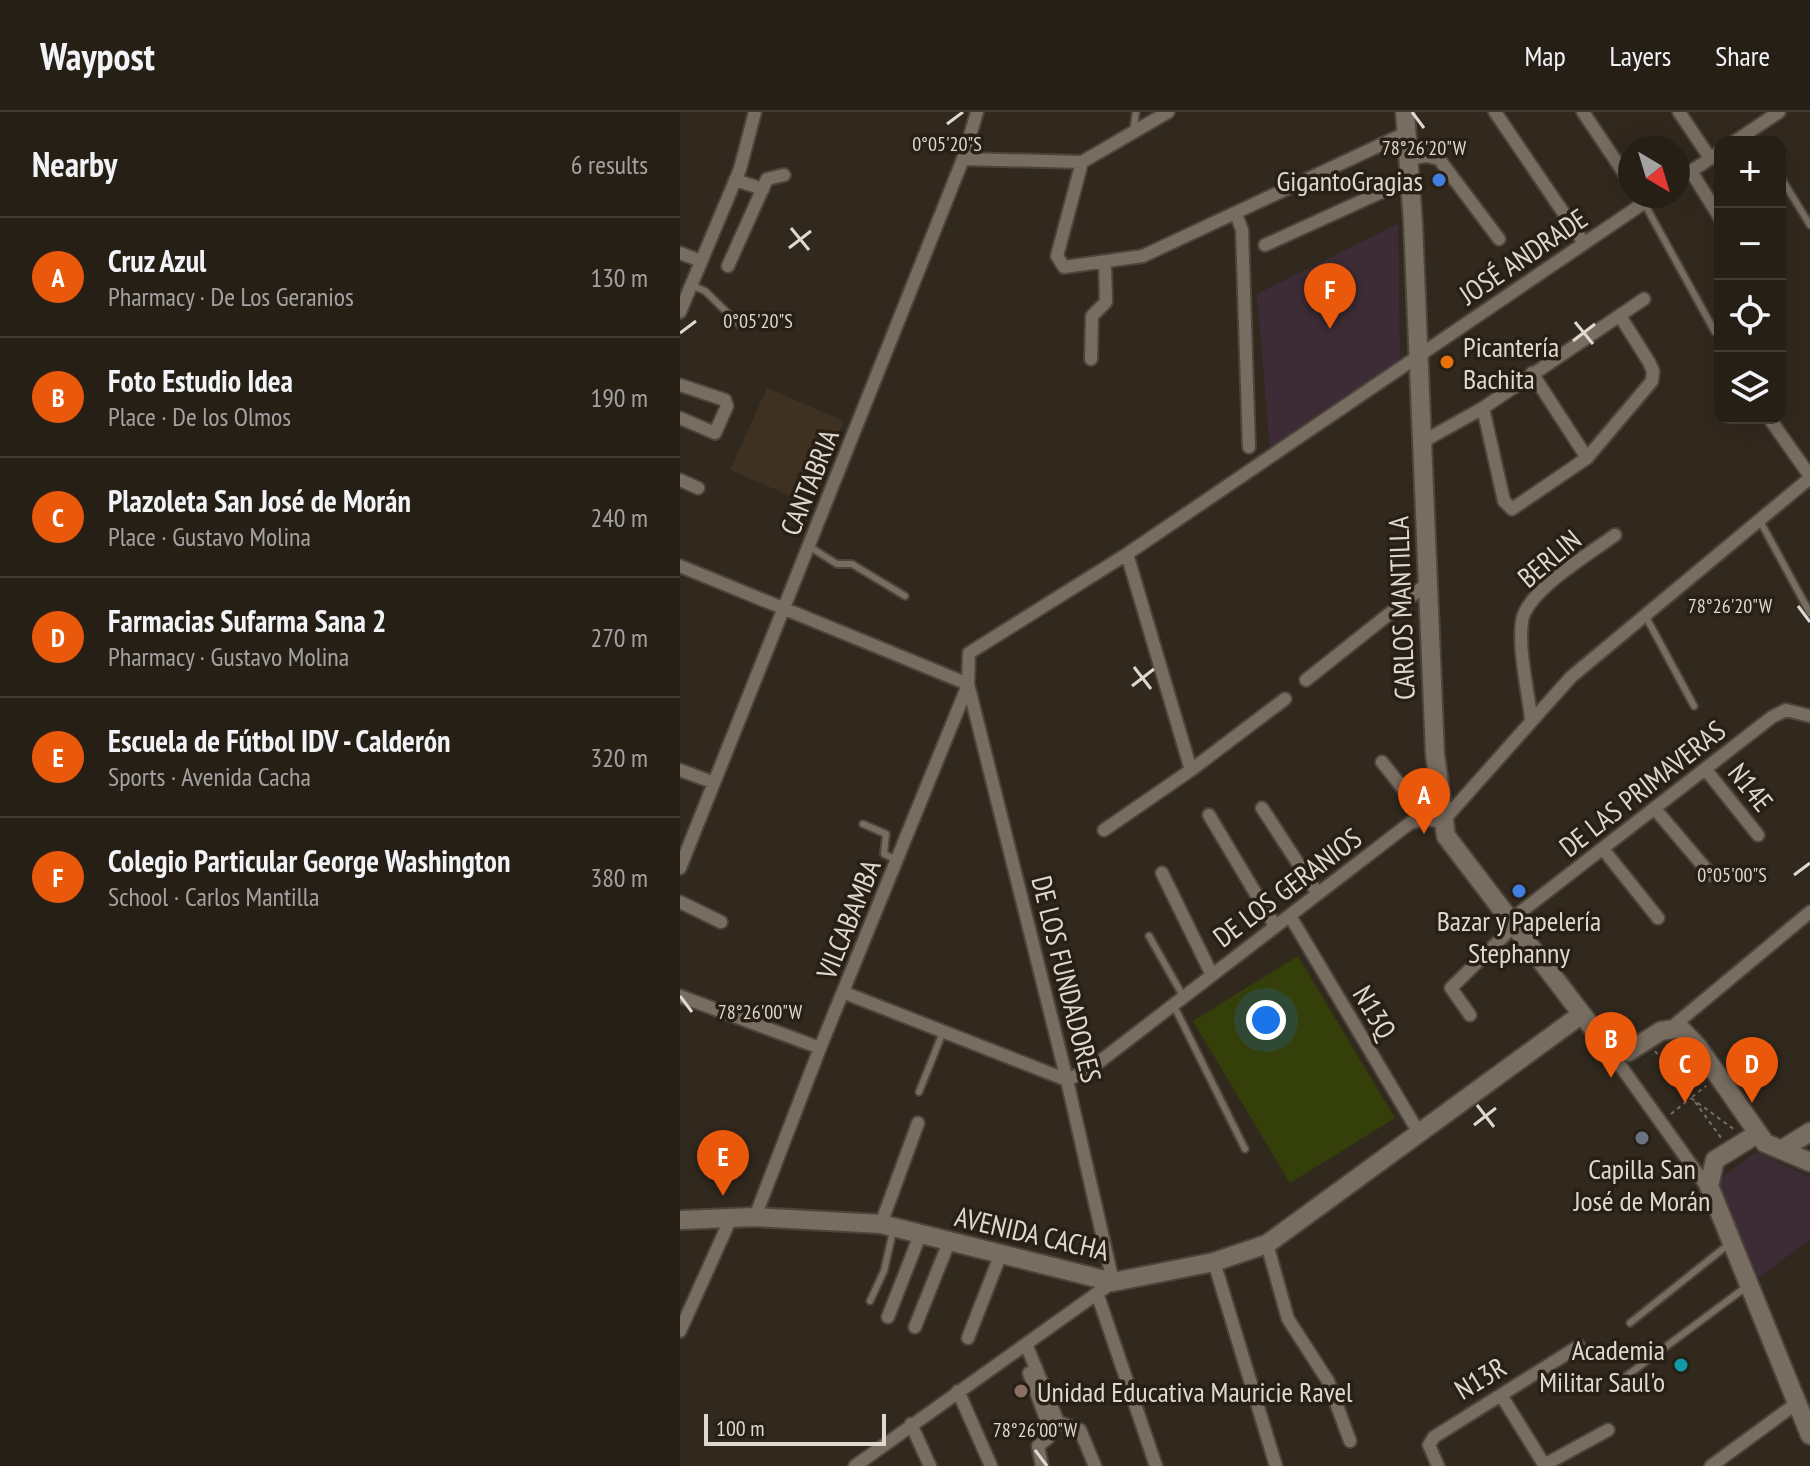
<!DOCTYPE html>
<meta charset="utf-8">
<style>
:root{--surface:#261f16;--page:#2e271f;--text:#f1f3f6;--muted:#a4a2a1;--line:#423d35;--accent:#ea580c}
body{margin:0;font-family:"PT Sans Narrow",sans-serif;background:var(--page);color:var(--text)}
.controls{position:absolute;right:24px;top:24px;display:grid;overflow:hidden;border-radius:16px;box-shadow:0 8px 32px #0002}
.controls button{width:72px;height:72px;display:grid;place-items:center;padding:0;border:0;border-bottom:2px solid var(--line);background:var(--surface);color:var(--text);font:40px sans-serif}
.compass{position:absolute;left:938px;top:24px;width:72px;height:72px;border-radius:50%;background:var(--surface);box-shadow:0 8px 32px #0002;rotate:142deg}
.scale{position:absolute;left:24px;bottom:20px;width:182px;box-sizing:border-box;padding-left:8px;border:4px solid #ded8d1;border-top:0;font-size:22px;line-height:28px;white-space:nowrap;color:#ded8d1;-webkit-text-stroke:6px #281f15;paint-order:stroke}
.you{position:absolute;left:586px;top:908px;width:28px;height:28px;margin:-20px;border:6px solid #fff;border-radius:50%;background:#1a73e8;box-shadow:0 0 0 12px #1a73e833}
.badge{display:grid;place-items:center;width:52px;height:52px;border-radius:50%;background:var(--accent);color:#fff;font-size:26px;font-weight:700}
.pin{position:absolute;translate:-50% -66px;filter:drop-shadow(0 2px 4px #0008)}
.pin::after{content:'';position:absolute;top:42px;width:28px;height:24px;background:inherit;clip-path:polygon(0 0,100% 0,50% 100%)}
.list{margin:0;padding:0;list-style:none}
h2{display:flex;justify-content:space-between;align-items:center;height:104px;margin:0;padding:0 32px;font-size:34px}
h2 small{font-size:26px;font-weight:400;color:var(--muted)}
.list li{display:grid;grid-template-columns:52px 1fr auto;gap:24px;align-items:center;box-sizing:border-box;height:120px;padding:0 32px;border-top:2px solid var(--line)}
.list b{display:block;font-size:30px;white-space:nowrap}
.list p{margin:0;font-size:26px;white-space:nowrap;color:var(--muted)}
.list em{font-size:26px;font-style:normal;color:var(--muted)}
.icon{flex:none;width:44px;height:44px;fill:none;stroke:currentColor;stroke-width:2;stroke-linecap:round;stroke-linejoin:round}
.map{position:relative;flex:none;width:1130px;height:1354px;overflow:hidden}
header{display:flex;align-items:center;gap:48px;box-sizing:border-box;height:112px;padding:0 40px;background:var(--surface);border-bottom:2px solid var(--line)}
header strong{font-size:38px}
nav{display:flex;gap:44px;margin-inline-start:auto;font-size:28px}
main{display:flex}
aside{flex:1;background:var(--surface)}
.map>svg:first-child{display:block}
.built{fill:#3e3122}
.education{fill:#3d2c36}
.green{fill:#353f09}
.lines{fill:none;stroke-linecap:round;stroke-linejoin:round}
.lane-casing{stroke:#4d453c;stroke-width:10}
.street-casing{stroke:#4d453c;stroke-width:16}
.secondary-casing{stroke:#4d453c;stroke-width:22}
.path{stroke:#766f65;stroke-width:2;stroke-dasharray:4 4;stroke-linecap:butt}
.lane{stroke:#786d61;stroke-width:6}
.street{stroke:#786d61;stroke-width:12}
.secondary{stroke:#786d61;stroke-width:18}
.ticks{fill:none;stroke:#ded8d1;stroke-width:3}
.shop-dot{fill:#3f7fe0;stroke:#281f15;stroke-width:3}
.food-dot{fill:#e8710a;stroke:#281f15;stroke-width:3}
.worship-dot{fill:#6b7280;stroke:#281f15;stroke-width:3}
.culture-dot{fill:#0f9aa8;stroke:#281f15;stroke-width:3}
.education-dot{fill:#8d6e63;stroke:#281f15;stroke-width:3}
.labels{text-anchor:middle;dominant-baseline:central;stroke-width:7;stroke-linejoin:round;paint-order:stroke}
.poi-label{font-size:28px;fill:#ded8d1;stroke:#281f15;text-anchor:end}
.street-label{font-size:28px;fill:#ded8d1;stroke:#281f15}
.ticks-label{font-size:20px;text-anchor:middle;fill:#ded8d1;stroke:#281f15;stroke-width:7;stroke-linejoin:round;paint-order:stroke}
</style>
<header>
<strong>Waypost</strong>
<nav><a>Map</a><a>Layers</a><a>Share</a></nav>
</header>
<main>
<aside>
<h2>Nearby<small>6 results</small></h2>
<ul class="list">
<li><span class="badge">A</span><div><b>Cruz Azul</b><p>Pharmacy · De Los Geranios</p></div><em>130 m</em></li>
<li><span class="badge">B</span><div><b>Foto Estudio Idea</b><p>Place · De los Olmos</p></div><em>190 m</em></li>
<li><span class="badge">C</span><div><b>Plazoleta San José de Morán</b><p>Place · Gustavo Molina</p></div><em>240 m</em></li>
<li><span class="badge">D</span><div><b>Farmacias Sufarma Sana 2</b><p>Pharmacy · Gustavo Molina</p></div><em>270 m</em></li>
<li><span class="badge">E</span><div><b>Escuela de Fútbol IDV - Calderón</b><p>Sports · Avenida Cacha</p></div><em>320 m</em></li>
<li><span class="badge">F</span><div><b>Colegio Particular George Washington</b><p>School · Carlos Mantilla</p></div><em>380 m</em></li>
</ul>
</aside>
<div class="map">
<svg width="1130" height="1354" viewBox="0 0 1130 1354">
<rect width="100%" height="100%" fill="#32291e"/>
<path class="built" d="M87,276L164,309L129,392L50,358Z"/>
<path class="education" d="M718,112L720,253L590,338L577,182Z
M1076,1040L1130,1065V1127L1077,1167L1037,1069Z"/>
<path class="green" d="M618,844L715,1006L610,1071L513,909Z"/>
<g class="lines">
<defs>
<path id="lane" d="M453,20L456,0
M1100,64L1130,113
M964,91L1035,220
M11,173L25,179L60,213
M1080,409L1130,501
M130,435L157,452H172L225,484
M966,505L1014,594
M183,712L206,722L204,742L217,748
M469,824L503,884
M493,892L565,1037
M239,980L263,920
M190,1189L204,1159L213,1119
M950,1211L1049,1132
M937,1271L1066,1175"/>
<path id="street" d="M815,0L904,131
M903,0L950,70
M999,0L1030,46
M1054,30L1099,0
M283,47L402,50L488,0
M728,47L746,44L759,47L819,127
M402,50L377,144L384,155L463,144L726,21
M1011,59L1040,106
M55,68L83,77
M998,68L1040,40
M556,102L562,118L569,335
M585,133L730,67
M0,141L21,149
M48,154L87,67L104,63
M0,200L60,57L75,0
M411,247L412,204L426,190L425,152
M852,261L907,346
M0,273L45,288L47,294L35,321L0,306
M803,296L824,389L832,397L907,346L972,269L973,259L969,250L940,204
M1089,306L1130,364
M742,330L803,296L964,187
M0,368L18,376
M447,442L511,658
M0,454L288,572
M626,568L748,471
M851,607C848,577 838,539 842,509C846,479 911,441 935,423
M702,650L747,707
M0,658L32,670
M1026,658L1078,723
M582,696L638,782
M975,697L1031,763
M529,703L595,814
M424,718L511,658L605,587
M923,737L978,806
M0,756L283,47L297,0
M482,761L532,863
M0,790L41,810
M610,804L739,1021
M829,809L1092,605L1106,598L1130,604
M165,881L387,968L410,957L730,711L747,707L762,710L891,565L1130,366
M0,884L140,936
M790,903L771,876L833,815
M992,915L1130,800
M927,935L1030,1079
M75,1105L140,936L288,573
M201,1112L238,1011
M587,1132L608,1207L648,1269L670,1329
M534,1150L596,1354
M418,1184L476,1354
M208,1205L240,1123
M235,1215L269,1130
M0,1219L51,1106
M288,1226L320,1144
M346,1232L378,1310L400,1318L415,1354
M349,1261L370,1318L368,1326L358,1334L362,1354
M278,1279L311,1354
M821,1283L865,1354
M231,1312L250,1354
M864,1353L928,1318
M175,1354L433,1170L387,968L288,572L289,541L447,442L974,84
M758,1354L749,1333L754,1325L899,1234
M1031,1354L1117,1291"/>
<path id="secondary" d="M725,0L733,111L755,642L766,724L927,935L948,940L981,919L1000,916L1018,935L1085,1031L1130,1050
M1077,1022L1035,1048L1029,1074L1130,1323
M1101,1038L1130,1020
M0,1108L75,1105L201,1112L433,1170L534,1150L587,1132L902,902"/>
</defs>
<use href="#lane" class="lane-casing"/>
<use href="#street" class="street-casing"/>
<use href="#secondary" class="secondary-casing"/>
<path class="path" d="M991,934L1011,986L1055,1018
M975,939L1008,982
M1012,985L1026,974
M1015,990L1042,1027
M991,1002L1011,986"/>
<use href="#lane" class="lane"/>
<use href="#street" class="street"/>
<use href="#secondary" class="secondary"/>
</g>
<path class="ticks" d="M732,0L744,16M267,12L283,0M111,116L129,138M109,136L131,119M895,210L913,232M0,221L16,209M893,229L915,212M1118,494L1130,510M454,555L471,577M452,574L474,557M1114,763L1130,751M0,884L12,900M797,993L814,1015M794,1013L816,996M355,1338L367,1354"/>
<g class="shop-dot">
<circle cx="759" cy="68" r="8"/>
<circle cx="839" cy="779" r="8"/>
</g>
<circle class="food-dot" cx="767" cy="250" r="8"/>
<circle class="worship-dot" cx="962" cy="1026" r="8"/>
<circle class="culture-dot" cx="1001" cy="1253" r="8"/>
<circle class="education-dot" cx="341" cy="1279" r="8"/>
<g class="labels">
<g class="poi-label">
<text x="743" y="68">GigantoGragias</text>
<text x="783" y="234" text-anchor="start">Picantería<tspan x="783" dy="32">Bachita</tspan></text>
<text x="839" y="808" text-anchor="middle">Bazar y Papelería<tspan x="839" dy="32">Stephanny</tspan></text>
<text x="962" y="1056" text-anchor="middle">Capilla San<tspan x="962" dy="32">José de Morán</tspan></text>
<text x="985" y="1237">Academia<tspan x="985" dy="32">Militar Saul'o</tspan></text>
<text x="357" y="1279" text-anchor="start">Unidad Educativa Mauricie Ravel</text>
</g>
<g class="street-label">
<text transform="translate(843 144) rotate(-34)">JOSÉ ANDRADE</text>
<text transform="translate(129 370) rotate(-68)">CANTABRIA</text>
<text transform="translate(869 446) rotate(-40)">BERLIN</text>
<text transform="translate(721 496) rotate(-92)">CARLOS MANTILLA</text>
<text transform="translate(1071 675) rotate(51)">N14E</text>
<text transform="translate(962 676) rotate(-38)">DE LAS PRIMAVERAS</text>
<text transform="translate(607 775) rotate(-37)">DE LOS GERANIOS</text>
<text transform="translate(168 807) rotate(-68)">VILCABAMBA</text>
<text transform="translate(387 867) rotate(76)">DE LOS FUNDADORES</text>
<text transform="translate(695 900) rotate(59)">N13Q</text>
<text transform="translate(352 1121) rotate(13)">AVENIDA CACHA</text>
<text transform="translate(800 1266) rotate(-31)">N13R</text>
</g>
</g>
<g class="ticks-label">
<text x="267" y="39">0°05'20"S</text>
<text x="744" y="43">78°26'20"W</text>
<text x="78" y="216">0°05'20"S</text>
<text x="1050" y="501">78°26'20"W</text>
<text x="1052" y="770">0°05'00"S</text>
<text x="80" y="907">78°26'00"W</text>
<text x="355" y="1325">78°26'00"W</text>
</g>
</svg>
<div class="controls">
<button>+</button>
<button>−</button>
<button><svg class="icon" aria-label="locate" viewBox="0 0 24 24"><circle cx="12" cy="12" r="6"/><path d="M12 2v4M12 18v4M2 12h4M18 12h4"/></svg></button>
<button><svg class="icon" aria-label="layers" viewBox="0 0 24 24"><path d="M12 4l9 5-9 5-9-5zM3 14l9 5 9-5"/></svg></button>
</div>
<svg class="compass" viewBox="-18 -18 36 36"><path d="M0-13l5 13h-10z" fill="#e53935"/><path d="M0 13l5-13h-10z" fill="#a4a2a1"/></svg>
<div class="scale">100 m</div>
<div class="you"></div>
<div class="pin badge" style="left:744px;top:722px">A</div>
<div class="pin badge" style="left:931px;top:966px">B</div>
<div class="pin badge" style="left:1005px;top:991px">C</div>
<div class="pin badge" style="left:1072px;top:991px">D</div>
<div class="pin badge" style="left:43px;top:1084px">E</div>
<div class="pin badge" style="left:650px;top:217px">F</div>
</div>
</main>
